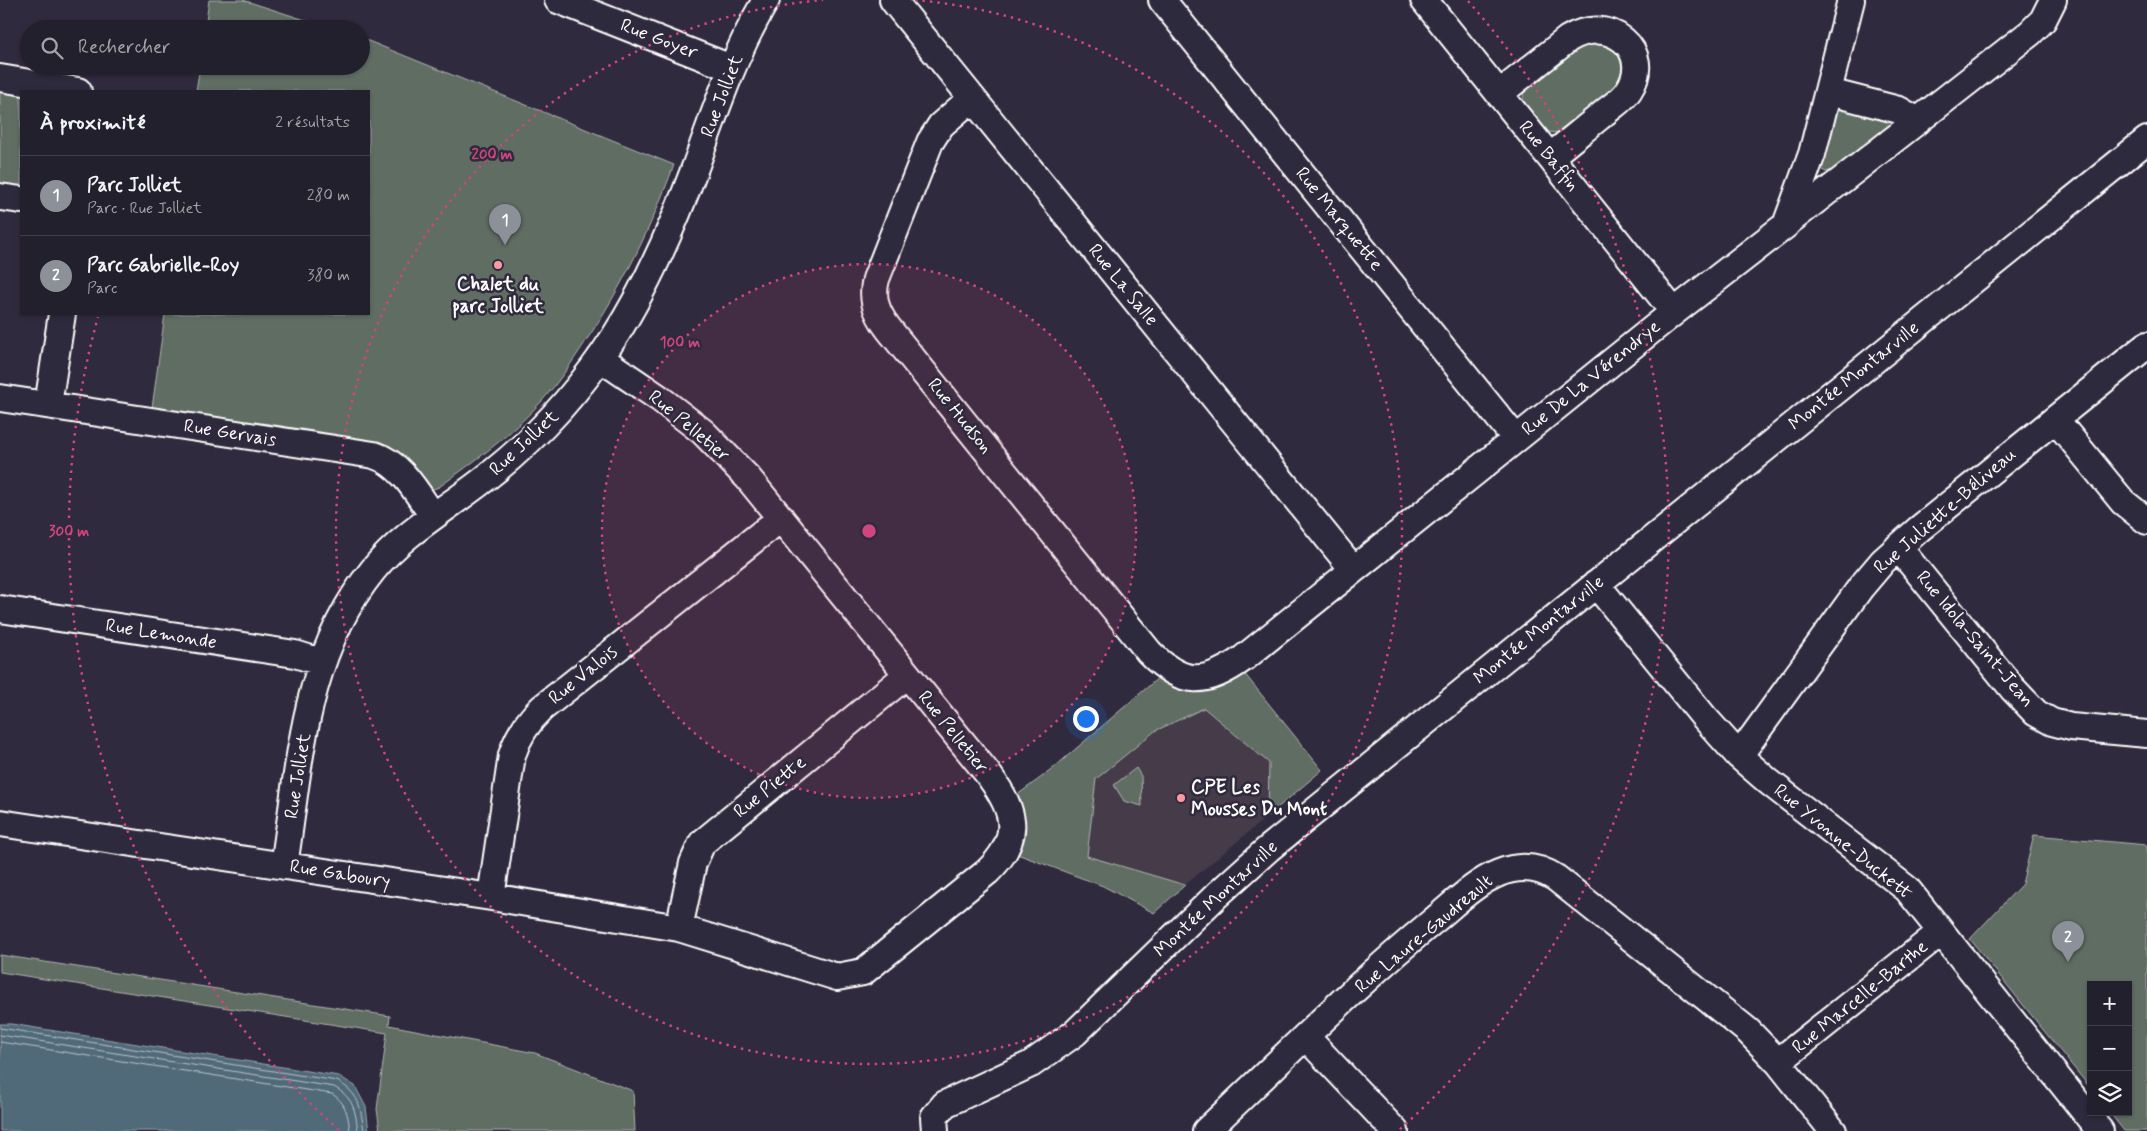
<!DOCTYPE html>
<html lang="fr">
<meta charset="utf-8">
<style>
:root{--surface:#23202e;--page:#2f2d3a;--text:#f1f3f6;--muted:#a3a3aa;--line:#403e4a;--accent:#8c9099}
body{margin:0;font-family:Mynerve,sans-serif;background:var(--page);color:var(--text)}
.controls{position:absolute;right:15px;bottom:15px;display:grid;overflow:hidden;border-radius:0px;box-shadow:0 1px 4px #0004}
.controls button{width:45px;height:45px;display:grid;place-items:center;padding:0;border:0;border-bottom:1px solid var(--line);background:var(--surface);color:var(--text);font:25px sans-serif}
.you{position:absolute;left:1085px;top:718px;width:18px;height:18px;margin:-12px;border:4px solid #fff;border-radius:50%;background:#1a73e8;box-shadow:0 0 0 8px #1a73e833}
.badge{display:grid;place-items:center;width:32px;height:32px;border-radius:50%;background:var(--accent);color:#fff;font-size:16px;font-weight:700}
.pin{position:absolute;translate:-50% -41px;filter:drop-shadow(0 1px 2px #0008)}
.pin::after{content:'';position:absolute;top:26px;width:18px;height:15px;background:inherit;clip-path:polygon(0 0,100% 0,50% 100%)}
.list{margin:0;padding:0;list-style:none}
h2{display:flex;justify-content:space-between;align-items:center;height:65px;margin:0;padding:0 20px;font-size:21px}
h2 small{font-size:16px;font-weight:400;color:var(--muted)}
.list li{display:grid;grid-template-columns:32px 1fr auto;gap:15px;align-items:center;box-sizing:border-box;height:80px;padding:0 20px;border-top:1px solid var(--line)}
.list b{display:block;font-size:19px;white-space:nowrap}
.list p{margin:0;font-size:16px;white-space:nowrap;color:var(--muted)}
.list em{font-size:16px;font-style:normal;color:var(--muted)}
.icon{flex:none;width:28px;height:28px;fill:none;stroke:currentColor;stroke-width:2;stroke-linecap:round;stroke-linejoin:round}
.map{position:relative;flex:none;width:2147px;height:1131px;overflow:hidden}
.search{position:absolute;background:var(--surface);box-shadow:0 1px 4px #0004;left:20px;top:20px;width:350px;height:55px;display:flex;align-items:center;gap:12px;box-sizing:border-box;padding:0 18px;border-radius:28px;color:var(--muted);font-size:19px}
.panel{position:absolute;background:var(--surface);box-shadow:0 1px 4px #0004;left:20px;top:90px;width:350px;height:225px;border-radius:0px}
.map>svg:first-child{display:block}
.built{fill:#443a4a}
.green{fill:#606d63;stroke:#b0b6b1}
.water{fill:#516a79;stroke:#97a6af}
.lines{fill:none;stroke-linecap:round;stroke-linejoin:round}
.shore{stroke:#b9c3c9;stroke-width:1}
.minor-casing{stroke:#fff;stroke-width:30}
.minor{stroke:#2f2a3d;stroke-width:26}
.ring{fill:none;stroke:#ce467c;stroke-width:2.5;stroke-dasharray:2.5 5}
.poi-dot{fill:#ff9aa2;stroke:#2f2a3d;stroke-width:2}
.labels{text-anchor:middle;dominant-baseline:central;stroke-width:5;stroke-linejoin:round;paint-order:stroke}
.street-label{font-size:19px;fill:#fff;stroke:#2f2a3d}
.poi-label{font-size:19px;font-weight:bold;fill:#fff;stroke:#2f2a3d}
.centre{fill:#ce467c;stroke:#2f2a3d;stroke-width:2.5}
.ring-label{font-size:15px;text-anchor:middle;font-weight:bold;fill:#ce467c;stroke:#2f2a3d;stroke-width:5;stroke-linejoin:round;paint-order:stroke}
</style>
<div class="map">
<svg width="2147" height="1131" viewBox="0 0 2147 1131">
<rect width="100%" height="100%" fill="#2f2a3d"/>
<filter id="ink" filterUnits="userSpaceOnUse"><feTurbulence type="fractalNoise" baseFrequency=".02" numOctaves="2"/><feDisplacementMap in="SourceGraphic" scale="10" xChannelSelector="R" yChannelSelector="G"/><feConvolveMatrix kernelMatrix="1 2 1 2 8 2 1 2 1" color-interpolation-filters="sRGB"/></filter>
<g filter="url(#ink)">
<path class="built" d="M1204,708L1269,763L1268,816L1185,885L1087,856L1095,779L1155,731Z"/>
<path class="green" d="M209,0H243L333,29H205Z
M361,38L674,165C650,230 623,286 584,344C571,364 557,384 541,402C511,435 475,461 439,487L433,489L429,487L403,455L380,443L152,408L165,314H369V91H196L200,66H361Z
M1598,41L1613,48L1619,56L1622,68L1619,82L1611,91L1559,133L1547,132C1537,121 1517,104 1525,89L1580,45Z
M0,88L21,92V190L0,187Z
M1841,108L1891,121L1892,124L1832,171L1825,172L1821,168V162L1836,113Z
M1244,673L1322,770L1268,816L1269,763L1204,708L1155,731L1096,779L1087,856L1185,885L1154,913L1103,886L1017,854C1027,834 1027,814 1017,795L1050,771L1158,678C1183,700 1220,694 1244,673Z
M1136,768L1141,776L1142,806L1124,801L1114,785Z
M2034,835L2147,845V1131H2124L2109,1112H2128V985H2091V1089L1970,939L2022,884Z
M0,955L390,1016L389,1025L535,1053L633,1091L635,1131H380L377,1109L387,1033L0,972Z"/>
<path class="water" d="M0,1024H11L339,1076L355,1086L366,1107L369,1131H0Z"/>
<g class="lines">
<path class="shore" d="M0,1028L337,1081C360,1094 360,1106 364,1131
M0,1035L334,1087C354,1098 355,1110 358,1131
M0,1042L332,1094C346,1102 348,1115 350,1131"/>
<defs>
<path id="minor" d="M558,0L731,68
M893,0L1353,569
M1162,0L1516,439
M1424,0L1674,312
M0,78L78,91
M1829,92L1899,110L1918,121
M1499,94L1568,39C1609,13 1654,51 1629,90C1623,100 1612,106 1604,113C1586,128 1568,142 1550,157
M972,98L941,125L930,142L876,279C871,298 876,312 888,328L1149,652C1183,687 1206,685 1244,658L1674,312L1786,225L1812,154L1851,0
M0,197L21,200
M1787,223L2030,33L2043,20L2053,0
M0,398L374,455C402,464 417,493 433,516
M48,405L62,314
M2055,419L2123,502L2147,521
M1898,547L2013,689L2036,713L2052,722L2071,727L2147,734
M1596,584L1704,717L1739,756L1769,782L1907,889L2100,1131
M0,609L295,654L321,662
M1739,756L1861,587L1883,561L1919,529L2147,345
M0,823L491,897L679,928L837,977L863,972L987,872C1026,835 1013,806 984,769L748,478L703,432L659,398L600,358
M284,866C300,762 304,655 373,570C406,530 452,506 492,473C541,434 581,389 615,336C649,283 674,224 696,165C716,109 735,52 766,0
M491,897L512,755C518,736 528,721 542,708L781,518
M679,928L693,863L702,843L907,675
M1306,1037L1395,1131
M1778,1062L1941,932
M935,1131L934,1117L945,1104L1031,1064L1075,1033L1217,895L1268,849L2147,140
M1206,1131C1281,1061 1353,987 1432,922C1452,906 1474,883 1499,873C1519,865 1538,866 1556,878L1748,1031L1778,1062L1833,1131"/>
</defs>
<use href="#minor" class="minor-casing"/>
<use href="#minor" class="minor"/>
</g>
</g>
<circle cx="869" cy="531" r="267" fill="#ce467c" fill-opacity=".12"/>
<g class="ring">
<circle cx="869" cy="531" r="267"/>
<path d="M915 0A533 533 0 1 1 823 0"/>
<path d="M339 1130A800 800 0 0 1 98 317M1468 1A800 800 0 0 1 1399 1130"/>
</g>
<g class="poi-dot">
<circle cx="498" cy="265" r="5"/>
<circle cx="1181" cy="798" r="5"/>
</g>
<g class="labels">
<g class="street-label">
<text transform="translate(659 39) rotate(21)">Rue Goyer</text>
<text transform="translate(722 96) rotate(-69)">Rue Jolliet</text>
<text transform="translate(1549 156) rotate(51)">Rue Baffin</text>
<text transform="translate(1339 219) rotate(51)">Rue Marquette</text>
<text transform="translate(1123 285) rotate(51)">Rue La Salle</text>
<text transform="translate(1854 376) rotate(-39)">Montée Montarville</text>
<text transform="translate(1591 378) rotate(-39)">Rue De La Vérendrye</text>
<text transform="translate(960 416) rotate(51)">Rue Hudson</text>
<text transform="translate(689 426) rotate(40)">Rue Pelletier</text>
<text transform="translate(230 433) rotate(9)">Rue Gervais</text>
<text transform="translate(524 443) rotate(-43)">Rue Jolliet</text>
<text transform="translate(1945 511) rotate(-41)">Rue Juliette-Béliveau</text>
<text transform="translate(1539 630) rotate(-39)">Montée Montarville</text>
<text transform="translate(161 634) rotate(9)">Rue Lemonde</text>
<text transform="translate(1975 639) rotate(50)">Rue Idola-Saint-Jean</text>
<text transform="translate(583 675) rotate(-39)">Rue Valois</text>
<text transform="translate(953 732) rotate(51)">Rue Pelletier</text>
<text transform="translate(298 776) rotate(-81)">Rue Jolliet</text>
<text transform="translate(770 787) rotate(-39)">Rue Piette</text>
<text transform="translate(1843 842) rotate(39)">Rue Yvonne-Duckett</text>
<text transform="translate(340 874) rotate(9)">Rue Gaboury</text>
<text transform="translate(1216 899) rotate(-43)">Montée Montarville</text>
<text transform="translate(1424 934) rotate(-40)">Rue Laure-Gaudreault</text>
<text transform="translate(1860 997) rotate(-39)">Rue Marcelle-Barthe</text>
</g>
<g class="poi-label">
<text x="498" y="284">Chalet du<tspan x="498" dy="22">parc Jolliet</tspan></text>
<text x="1191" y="787" text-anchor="start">CPE Les<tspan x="1191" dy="22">Mousses Du Mont</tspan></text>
</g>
</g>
<circle cx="869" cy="531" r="8" class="centre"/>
<g class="ring-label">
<text x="492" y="159">200 m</text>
<text x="680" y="347">100 m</text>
<text x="69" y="536">300 m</text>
</g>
</svg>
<div class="controls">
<button>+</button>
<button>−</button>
<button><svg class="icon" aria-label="layers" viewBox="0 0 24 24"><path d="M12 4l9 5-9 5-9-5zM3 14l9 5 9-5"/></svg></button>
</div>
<div class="you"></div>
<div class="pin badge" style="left:505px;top:245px">1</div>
<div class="pin badge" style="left:2068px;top:962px">2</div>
<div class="search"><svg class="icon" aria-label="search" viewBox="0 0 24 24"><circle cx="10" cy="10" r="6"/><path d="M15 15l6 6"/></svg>Rechercher</div>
<section class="panel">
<h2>À proximité<small>2 résultats</small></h2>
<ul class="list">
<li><span class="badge">1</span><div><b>Parc Jolliet</b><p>Parc · Rue Jolliet</p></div><em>280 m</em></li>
<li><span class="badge">2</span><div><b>Parc Gabrielle-Roy</b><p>Parc</p></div><em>380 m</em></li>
</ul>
</section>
</div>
